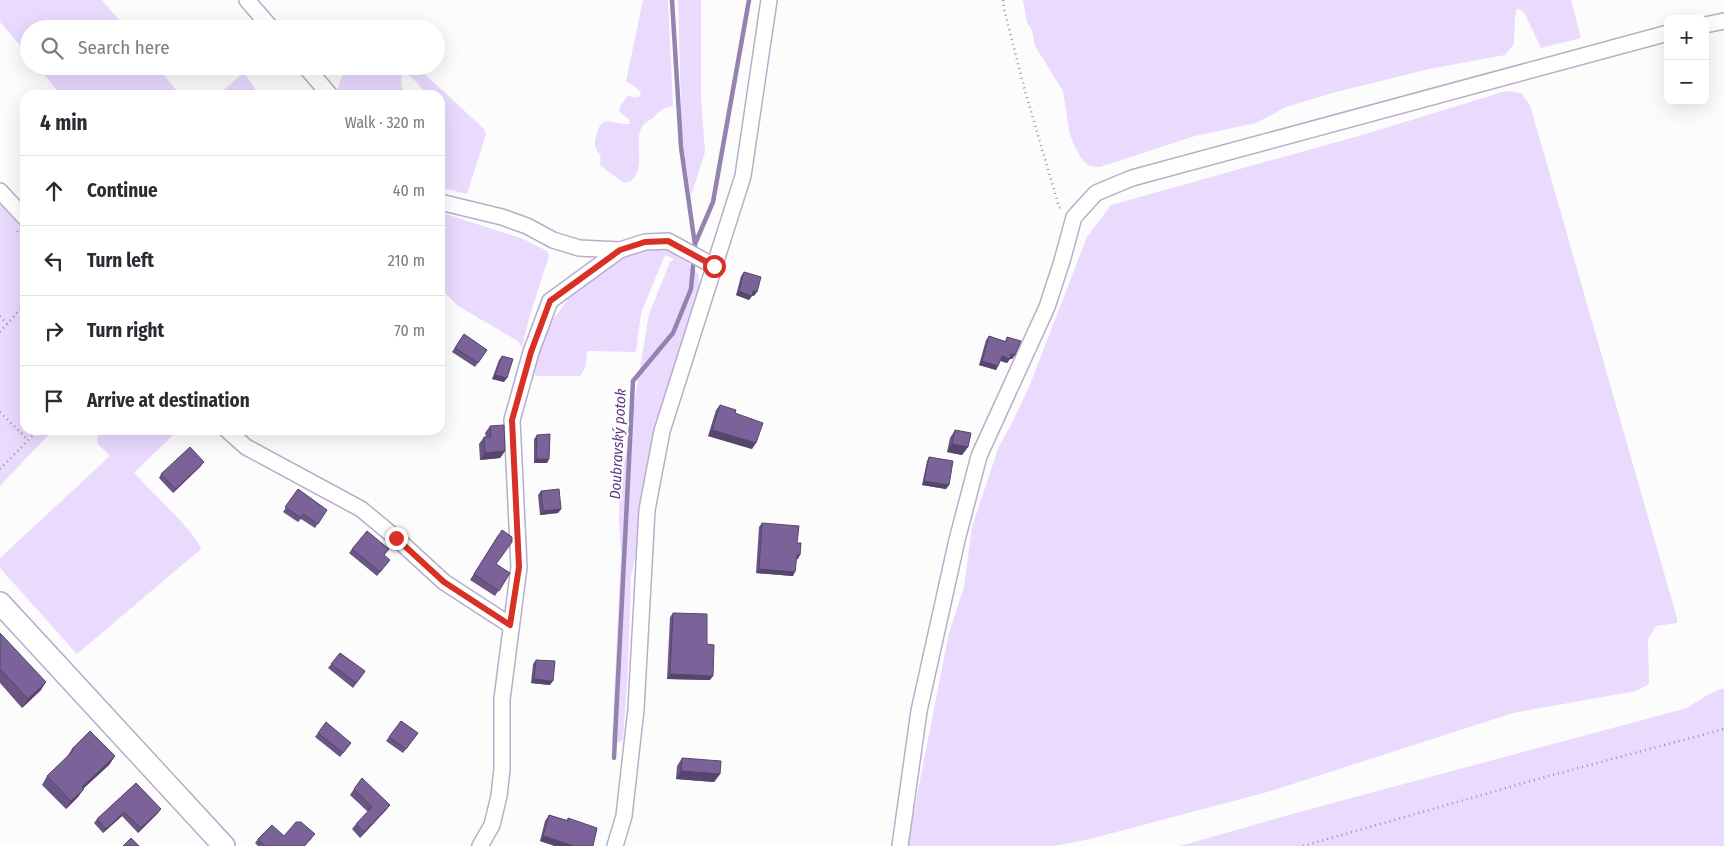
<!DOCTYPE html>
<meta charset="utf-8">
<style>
:root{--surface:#fff;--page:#f7f7f7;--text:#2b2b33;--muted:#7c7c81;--line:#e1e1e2}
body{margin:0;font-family:"Fira Sans Condensed",sans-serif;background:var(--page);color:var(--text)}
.controls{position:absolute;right:15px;top:15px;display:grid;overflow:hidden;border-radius:10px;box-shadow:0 5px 20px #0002}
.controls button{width:45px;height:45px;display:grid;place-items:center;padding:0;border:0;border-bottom:1px solid var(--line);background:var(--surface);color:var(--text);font:25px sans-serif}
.stop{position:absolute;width:15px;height:15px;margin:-11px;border:4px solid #d93025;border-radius:50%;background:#fff}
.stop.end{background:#d93025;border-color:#fff;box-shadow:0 1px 5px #0008}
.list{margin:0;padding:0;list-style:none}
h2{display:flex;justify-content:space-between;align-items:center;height:65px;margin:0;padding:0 20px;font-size:21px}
h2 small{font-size:16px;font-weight:400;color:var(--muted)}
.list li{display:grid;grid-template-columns:32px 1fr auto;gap:15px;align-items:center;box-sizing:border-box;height:70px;padding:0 20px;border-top:1px solid var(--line)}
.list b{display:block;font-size:19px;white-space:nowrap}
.list em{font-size:16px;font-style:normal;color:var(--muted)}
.icon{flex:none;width:28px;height:28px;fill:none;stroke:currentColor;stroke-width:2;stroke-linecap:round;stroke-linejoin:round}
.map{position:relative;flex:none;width:1724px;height:846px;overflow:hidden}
.search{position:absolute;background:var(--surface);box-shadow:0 5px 20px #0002;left:20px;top:20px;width:425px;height:55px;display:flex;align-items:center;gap:12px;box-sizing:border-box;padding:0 18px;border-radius:28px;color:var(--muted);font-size:19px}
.panel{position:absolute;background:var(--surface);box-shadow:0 5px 20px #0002;left:20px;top:90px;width:425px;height:345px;border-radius:15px}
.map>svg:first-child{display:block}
.green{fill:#e9dafe}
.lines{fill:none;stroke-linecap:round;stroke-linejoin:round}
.stream{stroke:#9482af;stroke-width:4.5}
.street-casing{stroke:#b9aeca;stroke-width:18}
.secondary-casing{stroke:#b9aeca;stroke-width:24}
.path{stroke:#979599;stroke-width:2.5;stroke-dasharray:1 4;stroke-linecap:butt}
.street{stroke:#fff;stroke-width:15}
.secondary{stroke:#fff;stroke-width:21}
.wall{fill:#6a5584}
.shaded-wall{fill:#56456c}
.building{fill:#7b639a;stroke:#56456c}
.route{stroke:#d93025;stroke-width:6}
.labels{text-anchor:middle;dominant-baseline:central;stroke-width:4;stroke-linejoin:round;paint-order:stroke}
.water-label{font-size:15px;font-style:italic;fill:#5e3c83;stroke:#fff}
</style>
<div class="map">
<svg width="1724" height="846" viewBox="0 0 1724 846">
<rect width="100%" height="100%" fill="#fcfcfc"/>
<path class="green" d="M0,0H102L127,29H29V56L0,22Z
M643,0H668L673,106C662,108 660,111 653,118C650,120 646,122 644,124C631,141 648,164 631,181L624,183L600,165C602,151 598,156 595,146C594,139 598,131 600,125L606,121L623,124H630L629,120L619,111L622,103L629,95C633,98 637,98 641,95L639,90L626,81Z
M678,0H701V99L705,152L691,196L682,139Z
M1023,0H1571L1581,38L1541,48L1524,12L1517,8L1515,17L1514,44L1505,55L1429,69L1332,93L1286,107L1256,123L1195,136L1100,167L1089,166L1081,158L1075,147L1070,135L1063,91L1035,46L1032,30L1027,23Z
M38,66H157L180,95H60Z
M345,66H416L483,128L486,134L467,194L447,189L440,192V95C417,95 422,79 402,73L401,85L406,95H339L338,88Z
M244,72L259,95H218Z
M1506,91L1521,93L1530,105L1677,618V623L1656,626L1648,639L1649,684L1636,691L1513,713L1271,791L1086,840L1053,846H907L949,633L964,587L972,527L999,446L1010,427L1029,387L1087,237L1111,205L1369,133Z
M0,200L25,227V430H53L0,486Z
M440,212L523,239L547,251L549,256L529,318L522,348L518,341L458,306L440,288Z
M660,246L685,258L698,274L700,286L692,319L683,339L652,441L636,555L631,577L628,669L623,739L621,742L612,743V740L621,554L619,521L620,489L649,314L670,262L674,259L665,255L641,313L636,352L587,351L585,368L580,376H536L535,373L537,356L550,321L556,316L572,294L618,254Z
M103,430H178L134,473C147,487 198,535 201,549L77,654L0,568V558L110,456L97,443L98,435Z
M1724,688V846H1180L1292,814L1687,708L1709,694Z"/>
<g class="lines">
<path class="stream" d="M695,244L713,202L749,0
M614,758L633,381L673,333L691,289L695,245L681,147L672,0"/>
<defs>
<path id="street" d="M247,0L272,29
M1705,25L1724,21
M305,66L330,95
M0,191L25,218
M440,202L502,217L527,226L553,240L579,248L620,250
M227,430L246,447L361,509L396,538L444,582L510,625
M480,846L492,825L499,796L502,769V699L519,567L512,420L531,352L550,301L620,250L645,242L668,241L714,266
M615,846L624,816L636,709L647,510L662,431L743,176L769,0
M900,846L919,711L957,540L979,456L1047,307L1062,261L1074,217L1096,193L1132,178L1668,33"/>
<path id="secondary" d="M0,603L224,846"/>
</defs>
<use href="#street" class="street-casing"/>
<use href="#secondary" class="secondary-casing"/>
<path class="path" d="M1003,0L1004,9L1025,91L1059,207L1062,209
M17,231L25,239
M0,316L7,324
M0,332L25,304
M0,412L28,440
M0,469L38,430
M1303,846L1545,777L1724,729"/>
<use href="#street" class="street"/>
<use href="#secondary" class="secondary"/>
</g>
<path class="wall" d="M744,272L754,296L752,295L749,300L736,295L741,276Z
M464,334L487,350L475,367L452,352Z
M989,336L1005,341L1007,337L1015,355L1012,359H1010L1007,363L1000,361L996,370L979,365L986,340Z
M502,356L504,382L492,379L499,360Z
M720,405L735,413L752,449L708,436L716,410Z
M490,426L505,451L500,458L480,460L479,444L484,437H486L485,433Z
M955,430L968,447L962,455L947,452L950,438Z
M537,435L549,459L547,463H534V439Z
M929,457L949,485L946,489L922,485L927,461Z
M201,466L173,493L159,478L161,474Z
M298,489L327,510L315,528L301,519L298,522L283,512Z
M541,491L561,509L558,513L540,515L538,495Z
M762,523L797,543L798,559H796L793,576L756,573L759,527Z
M498,535L496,564L510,573L495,596L470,580Z
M352,549L384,556L390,560L377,576L349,553Z
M673,613L710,680L667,679L670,617Z
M0,633L41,690L22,708L0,683Z
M340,653L365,672L353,688L328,668Z
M536,660L550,685L531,683L533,664Z
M401,721L418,733L403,753L386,741Z
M318,733L351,743L340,757L315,737Z
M72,749L115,756L109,765L83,789L78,797L66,809L42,785L47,776L66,758Z
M682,758L720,774L714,782L676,779L677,766Z
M136,783L161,809L158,813L138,833L122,816L103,833L94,823L97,819Z
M354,789L390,805L386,810L360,838L352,829L356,824L368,812L350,795Z
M549,815L567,820L568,818L593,846H555L540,841L545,821Z
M284,836L312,838L305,846H258L255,843L258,839Z"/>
<path class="shaded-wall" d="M739,291L752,296L749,300L736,295Z
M753,291L757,292L754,296L751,295Z
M1011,354L1015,355L1012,359H1010L1007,363L999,360L1002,356Z
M982,361L998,366L996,370L979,365Z
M495,375L507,378L504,382L492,379Z
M712,430L756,443L752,449L708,436Z
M952,444L968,447L962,455L947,452Z
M505,451L500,458L480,460L485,453Z
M536,459H549L547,463H534Z
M204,462L201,466L173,493L176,489Z
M924,481L949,485L946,489L922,485Z
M561,509L558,513L540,515L543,511Z
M797,555H800L798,559H794Z
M759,569L795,572L793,576L756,573Z
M670,674L713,676L710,680L667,679Z
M534,679L553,681L550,685L531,683Z
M46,682L41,690L22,708L28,699Z
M115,756L109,765L76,795L82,787Z
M681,771L720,774L714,782L676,779Z
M84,789L78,797L66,809L71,801Z
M390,805L386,810L360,838L364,832Z
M161,809L158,813L138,833L141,828Z
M124,812L122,816L103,833L106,829Z
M543,836L574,846H555L540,841Z"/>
<path class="building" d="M744,272L761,277L757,292L753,291L752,296L739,291Z
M464,334L487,350L478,363L455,348Z
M989,336L1006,342L1007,337L1021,341L1015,355L1011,354L1010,359L1002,356L998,366L982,361Z
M502,356L513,359L507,378L495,375Z
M720,405L736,410L735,413L763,423L756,443L712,430Z
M504,425L505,451L485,453L484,437H491L490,426Z
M955,430L971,433L968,447L952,444Z
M550,434L549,459H536L537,435Z
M190,447L204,462L176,489L161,474Z
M929,457L953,461L949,485L924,481Z
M298,489L327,510L318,524L303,514L301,518L285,507Z
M559,489L561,509L543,511L541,491Z
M762,523L799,526L797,543H801L800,555H797L795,572L759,569Z
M502,530L512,537V542L496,564L510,573L499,591L474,574Z
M367,531L389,549L384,555L390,560L380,572L352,549Z
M673,613L707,614V644L714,645L713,676L670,674Z
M0,633L46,682L28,699L0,669Z
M340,653L365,671L356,683L331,664Z
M536,660L555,661L553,681L534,679Z
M401,721L418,733L406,749L389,737Z
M326,722L351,743L343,753L318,733Z
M90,731L115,756L82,787L84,789L71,801L47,776L73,751L72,749Z
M682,758L721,761L720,774L681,771Z
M362,778L390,805L364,832L356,824L372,807L354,789Z
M136,783L161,809L141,828L124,812L106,829L97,819Z
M549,815L568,821V818L597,828L593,846H574L543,836Z
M296,822H301L315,834L304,846H265L258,839L272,825L284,836Z
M131,838L139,846H123Z"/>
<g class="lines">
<path class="route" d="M396,538L444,582L510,625L519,567L512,420L531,352L550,301L620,250L645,242L668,241L714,266"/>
</g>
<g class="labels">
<g class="water-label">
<text transform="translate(618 444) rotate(-87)">Doubravský potok</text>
</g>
</g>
</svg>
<div class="controls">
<button>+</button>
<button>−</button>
</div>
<div class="stop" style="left:714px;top:266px"></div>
<div class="stop end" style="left:396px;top:538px"></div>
<div class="search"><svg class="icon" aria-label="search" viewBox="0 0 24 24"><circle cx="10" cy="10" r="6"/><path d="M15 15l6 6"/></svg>Search here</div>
<section class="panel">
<h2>4 min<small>Walk · 320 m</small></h2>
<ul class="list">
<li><svg class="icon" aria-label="ahead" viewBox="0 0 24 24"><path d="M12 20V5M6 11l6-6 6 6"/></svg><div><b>Continue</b></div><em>40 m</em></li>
<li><svg class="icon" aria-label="left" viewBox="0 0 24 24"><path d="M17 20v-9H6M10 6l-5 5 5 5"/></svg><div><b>Turn left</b></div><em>210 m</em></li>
<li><svg class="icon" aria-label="right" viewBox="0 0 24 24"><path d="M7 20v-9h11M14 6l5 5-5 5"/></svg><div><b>Turn right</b></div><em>70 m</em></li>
<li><svg class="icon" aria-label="arrive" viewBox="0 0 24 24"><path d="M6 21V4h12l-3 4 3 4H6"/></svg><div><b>Arrive at destination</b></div></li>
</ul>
</section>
</div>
